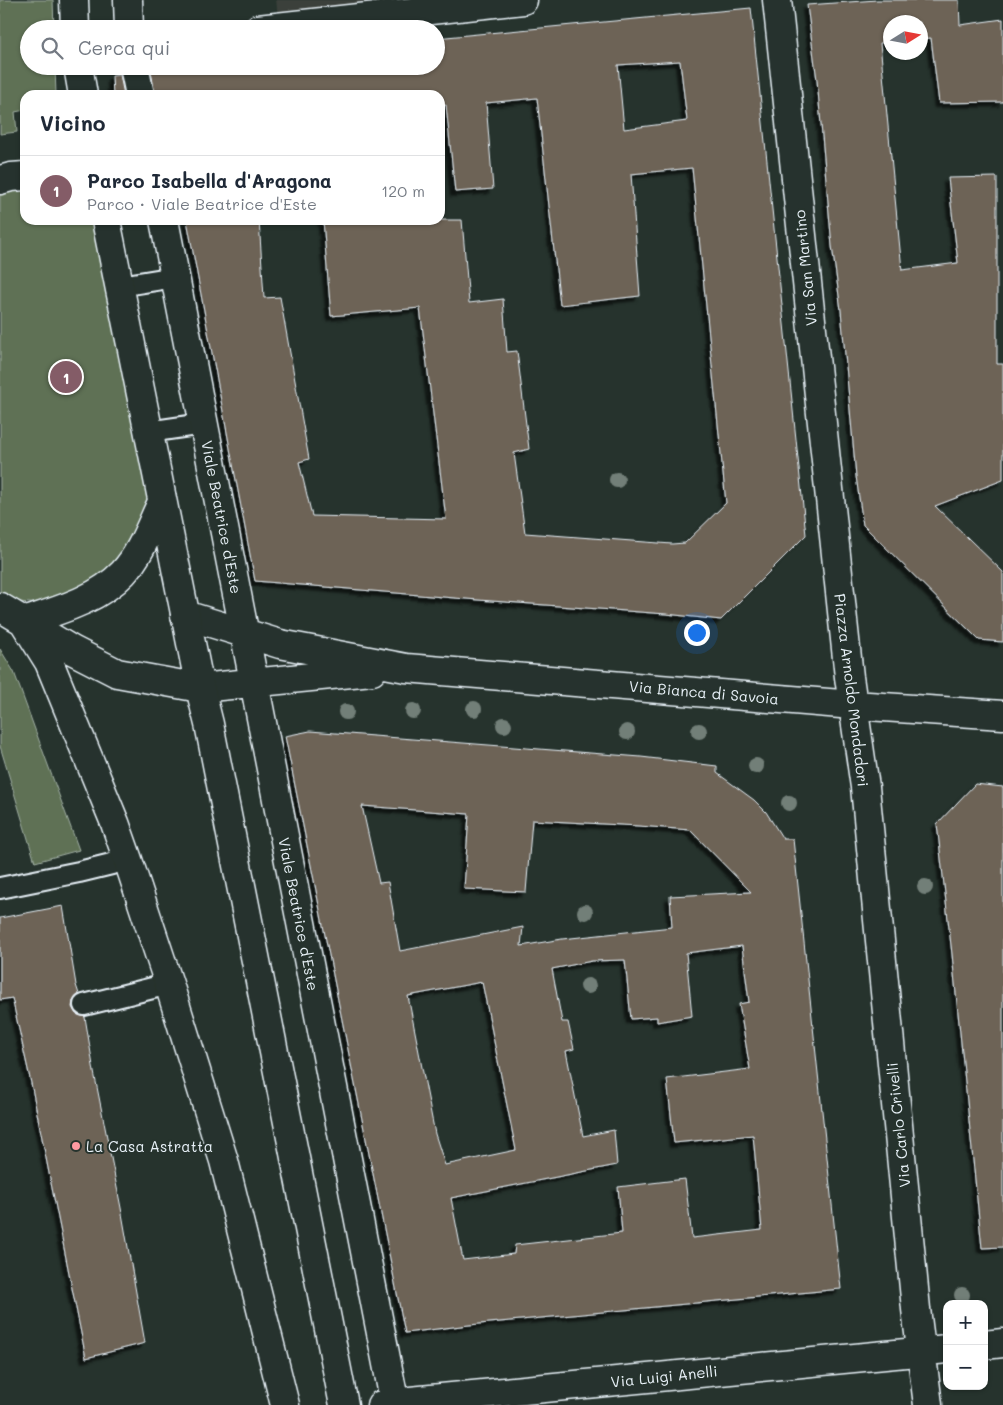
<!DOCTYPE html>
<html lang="it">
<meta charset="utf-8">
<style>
:root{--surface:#fff;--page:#f2f2f3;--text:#1f2937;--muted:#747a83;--line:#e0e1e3;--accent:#845c67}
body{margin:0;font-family:Mali,sans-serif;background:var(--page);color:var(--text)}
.controls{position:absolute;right:15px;bottom:15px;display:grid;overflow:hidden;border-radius:10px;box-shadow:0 1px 4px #0004}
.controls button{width:45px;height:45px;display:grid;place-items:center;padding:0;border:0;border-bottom:1px solid var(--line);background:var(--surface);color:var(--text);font:25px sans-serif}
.compass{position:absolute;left:883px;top:15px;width:45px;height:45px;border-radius:50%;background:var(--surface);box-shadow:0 1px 4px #0004;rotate:79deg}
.you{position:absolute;left:696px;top:632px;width:18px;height:18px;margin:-12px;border:4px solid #fff;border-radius:50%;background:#1a73e8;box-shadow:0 0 0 8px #1a73e833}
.badge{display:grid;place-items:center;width:32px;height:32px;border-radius:50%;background:var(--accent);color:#fff;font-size:16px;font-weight:700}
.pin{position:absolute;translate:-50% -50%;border:2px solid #fff;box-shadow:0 1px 5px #0006}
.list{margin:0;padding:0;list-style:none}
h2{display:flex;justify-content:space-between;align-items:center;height:65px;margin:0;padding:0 20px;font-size:21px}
h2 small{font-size:16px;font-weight:400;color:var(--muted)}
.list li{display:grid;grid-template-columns:32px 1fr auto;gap:15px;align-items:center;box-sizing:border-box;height:70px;padding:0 20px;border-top:1px solid var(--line)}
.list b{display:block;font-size:19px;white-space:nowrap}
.list p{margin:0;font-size:16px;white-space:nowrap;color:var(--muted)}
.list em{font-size:16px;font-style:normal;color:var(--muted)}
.icon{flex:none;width:28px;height:28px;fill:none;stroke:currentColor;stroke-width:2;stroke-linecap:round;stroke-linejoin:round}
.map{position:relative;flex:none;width:1003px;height:1405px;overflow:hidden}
.search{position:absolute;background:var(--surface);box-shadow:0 1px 4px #0004;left:20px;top:20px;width:425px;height:55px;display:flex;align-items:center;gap:12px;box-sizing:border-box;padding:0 18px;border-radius:28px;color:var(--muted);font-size:19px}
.panel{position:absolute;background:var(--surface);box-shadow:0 1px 4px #0004;left:20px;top:90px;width:425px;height:135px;border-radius:15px}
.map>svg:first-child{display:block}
.built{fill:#3b413a}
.green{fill:#5e7154;stroke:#a3b1a6}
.building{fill:#6d6357;stroke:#e8f1f8;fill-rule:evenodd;filter:url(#shadow)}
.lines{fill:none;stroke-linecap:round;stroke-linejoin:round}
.service-casing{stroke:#e8f1f8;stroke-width:24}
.minor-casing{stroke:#e8f1f8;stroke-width:31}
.secondary-casing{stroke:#e8f1f8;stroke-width:31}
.service{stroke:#26332d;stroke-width:20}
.minor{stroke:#26332d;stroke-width:28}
.secondary{stroke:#26332d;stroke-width:28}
.tree{fill:#727f78}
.poi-dot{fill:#ff9aa2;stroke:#26332d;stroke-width:2}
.labels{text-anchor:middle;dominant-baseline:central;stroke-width:4;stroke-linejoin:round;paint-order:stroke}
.street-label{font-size:15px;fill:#e8f1f8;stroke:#26332d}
.poi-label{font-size:15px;fill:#e8f1f8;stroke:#26332d;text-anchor:start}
</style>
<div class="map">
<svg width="1003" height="1405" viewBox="0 0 1003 1405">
<defs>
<filter id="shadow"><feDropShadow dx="-4.5" dy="4.5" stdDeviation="1" flood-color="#0009"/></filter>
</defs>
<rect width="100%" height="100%" fill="#26332d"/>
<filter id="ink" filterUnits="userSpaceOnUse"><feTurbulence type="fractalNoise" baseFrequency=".02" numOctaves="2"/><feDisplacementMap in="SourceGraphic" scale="10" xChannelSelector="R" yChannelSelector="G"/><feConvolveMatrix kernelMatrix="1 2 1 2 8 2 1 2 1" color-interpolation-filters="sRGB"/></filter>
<g filter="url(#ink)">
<path class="built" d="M276,0H428L279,25Z"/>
<path class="green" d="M0,0H53L54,29H29V66H55L56,95H25V110L15,112L17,132L0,134Z
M25,184V220H89L108,242L154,496L144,531L108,575L49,605L10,601L0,594V185Z
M0,649L14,672L79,850L35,862L0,746Z"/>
<path class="building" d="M877,0H959L960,25L1003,19V102L939,103L931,38L920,39V22H890V42L880,43L902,270L958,263L948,178L997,177V364H1003V480L935,506L1003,572V642L979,640L863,525L856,476L841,310L832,246L817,80L807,5Z
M751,8L806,535L721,620L666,614L478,600L255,581L187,220H259L264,298L280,297L309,459L299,462L312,516L446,519L420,308L331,316L323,220H462L469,303L503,299L507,352L517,351L529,449L514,453L525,533L672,544L685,543L726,503L692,168L631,174L640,296L560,305L537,98L486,103L493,189L455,192L446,105L440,106V95H155L151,71L187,66H436V38ZM680,61L687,121L624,129L618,65Z
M120,75L124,95H113L112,76Z
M310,731L641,757L717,766V773L754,800L766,812L783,839H793L841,1289L469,1325L405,1333L285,736ZM362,806L469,814L464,889L526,892L532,820L639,826L690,830L751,892L670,896L672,927L562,939L521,946L523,927L400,951L388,882L379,883ZM742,946L749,1002L739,1004L750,1069L667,1079L674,1143L753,1135L762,1230L692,1238L685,1179L618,1187L622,1233L515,1245L514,1254L463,1260L451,1198L617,1165L614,1130L583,1136L566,1051L574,1049L568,1022H562L552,969L592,961L625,960L631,1019L657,1017V1022L692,1016L686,953ZM482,982L516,1150L445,1165L435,1134L408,996Z
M975,784L1003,787V1247L982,1248L952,954L937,824Z
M63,906L76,985L79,994L73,1001L72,1007L76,1014L85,1017L94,1072L121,1208L145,1343L86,1358L31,1083L12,998L0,1000V918Z"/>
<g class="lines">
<defs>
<path id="service" d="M120,286L175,277
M148,432L203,424
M0,888L79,872L128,860
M84,1005L169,984"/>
<path id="minor" d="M128,0L129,29
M777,0L849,677L865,787L916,1309L928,1405
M258,29L523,0
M134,66L140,95
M164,220L395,1405
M185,615L280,644L406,668L853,705L1003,715
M200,688L372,671
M984,1345L1003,1343
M381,1405L410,1401L947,1349"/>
<path id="secondary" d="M74,0L75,29
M78,66L83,95
M0,180L11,177L25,176
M106,220L200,688L209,724L344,1405
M0,607L72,650L117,673L200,688
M24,622L49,662L115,823L128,860L169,984L224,1161L285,1405
M24,622C59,610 97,600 123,573C141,554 151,525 162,502"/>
</defs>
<use href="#service" class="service-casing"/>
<use href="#minor" class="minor-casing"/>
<use href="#secondary" class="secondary-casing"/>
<use href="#service" class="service"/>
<use href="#minor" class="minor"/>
<use href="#secondary" class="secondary"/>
</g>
<g class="tree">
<circle cx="617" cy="480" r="8"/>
<circle cx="474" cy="709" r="8"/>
<circle cx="413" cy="711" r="8"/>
<circle cx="346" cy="712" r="8"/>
<circle cx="504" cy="725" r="8"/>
<circle cx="699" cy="731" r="8"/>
<circle cx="627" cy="732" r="8"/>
<circle cx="756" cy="766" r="8"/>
<circle cx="789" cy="803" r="8"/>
<circle cx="925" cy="887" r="8"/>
<circle cx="585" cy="912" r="8"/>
<circle cx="588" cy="986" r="8"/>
<circle cx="962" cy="1295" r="8"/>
</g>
</g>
<circle class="poi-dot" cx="76" cy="1146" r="5"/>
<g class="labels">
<g class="street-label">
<text transform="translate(805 268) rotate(-96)">Via San Martino</text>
<text transform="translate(222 517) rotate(79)">Viale Beatrice d'Este</text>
<text transform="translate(852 690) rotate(83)">Piazza Arnoldo Mondadori</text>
<text transform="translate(704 692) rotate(5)">Via Bianca di Savoia</text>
<text transform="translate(299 914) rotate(79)">Viale Beatrice d'Este</text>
<text transform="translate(898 1125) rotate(-96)">Via Carlo Crivelli</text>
<text transform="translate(664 1376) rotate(-6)">Via Luigi Anelli</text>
</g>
<g class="poi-label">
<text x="86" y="1146">La Casa Astratta</text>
</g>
</g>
</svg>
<div class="controls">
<button>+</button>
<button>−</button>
</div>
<svg class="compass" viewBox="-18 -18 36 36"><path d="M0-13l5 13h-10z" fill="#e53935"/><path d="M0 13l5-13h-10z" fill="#747a83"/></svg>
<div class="you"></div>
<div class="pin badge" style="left:66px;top:377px">1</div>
<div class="search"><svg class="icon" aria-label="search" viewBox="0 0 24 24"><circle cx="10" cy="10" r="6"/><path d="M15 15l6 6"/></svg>Cerca qui</div>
<section class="panel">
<h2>Vicino<small></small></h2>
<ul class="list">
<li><span class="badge">1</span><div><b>Parco Isabella d'Aragona</b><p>Parco · Viale Beatrice d'Este</p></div><em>120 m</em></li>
</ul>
</section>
</div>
